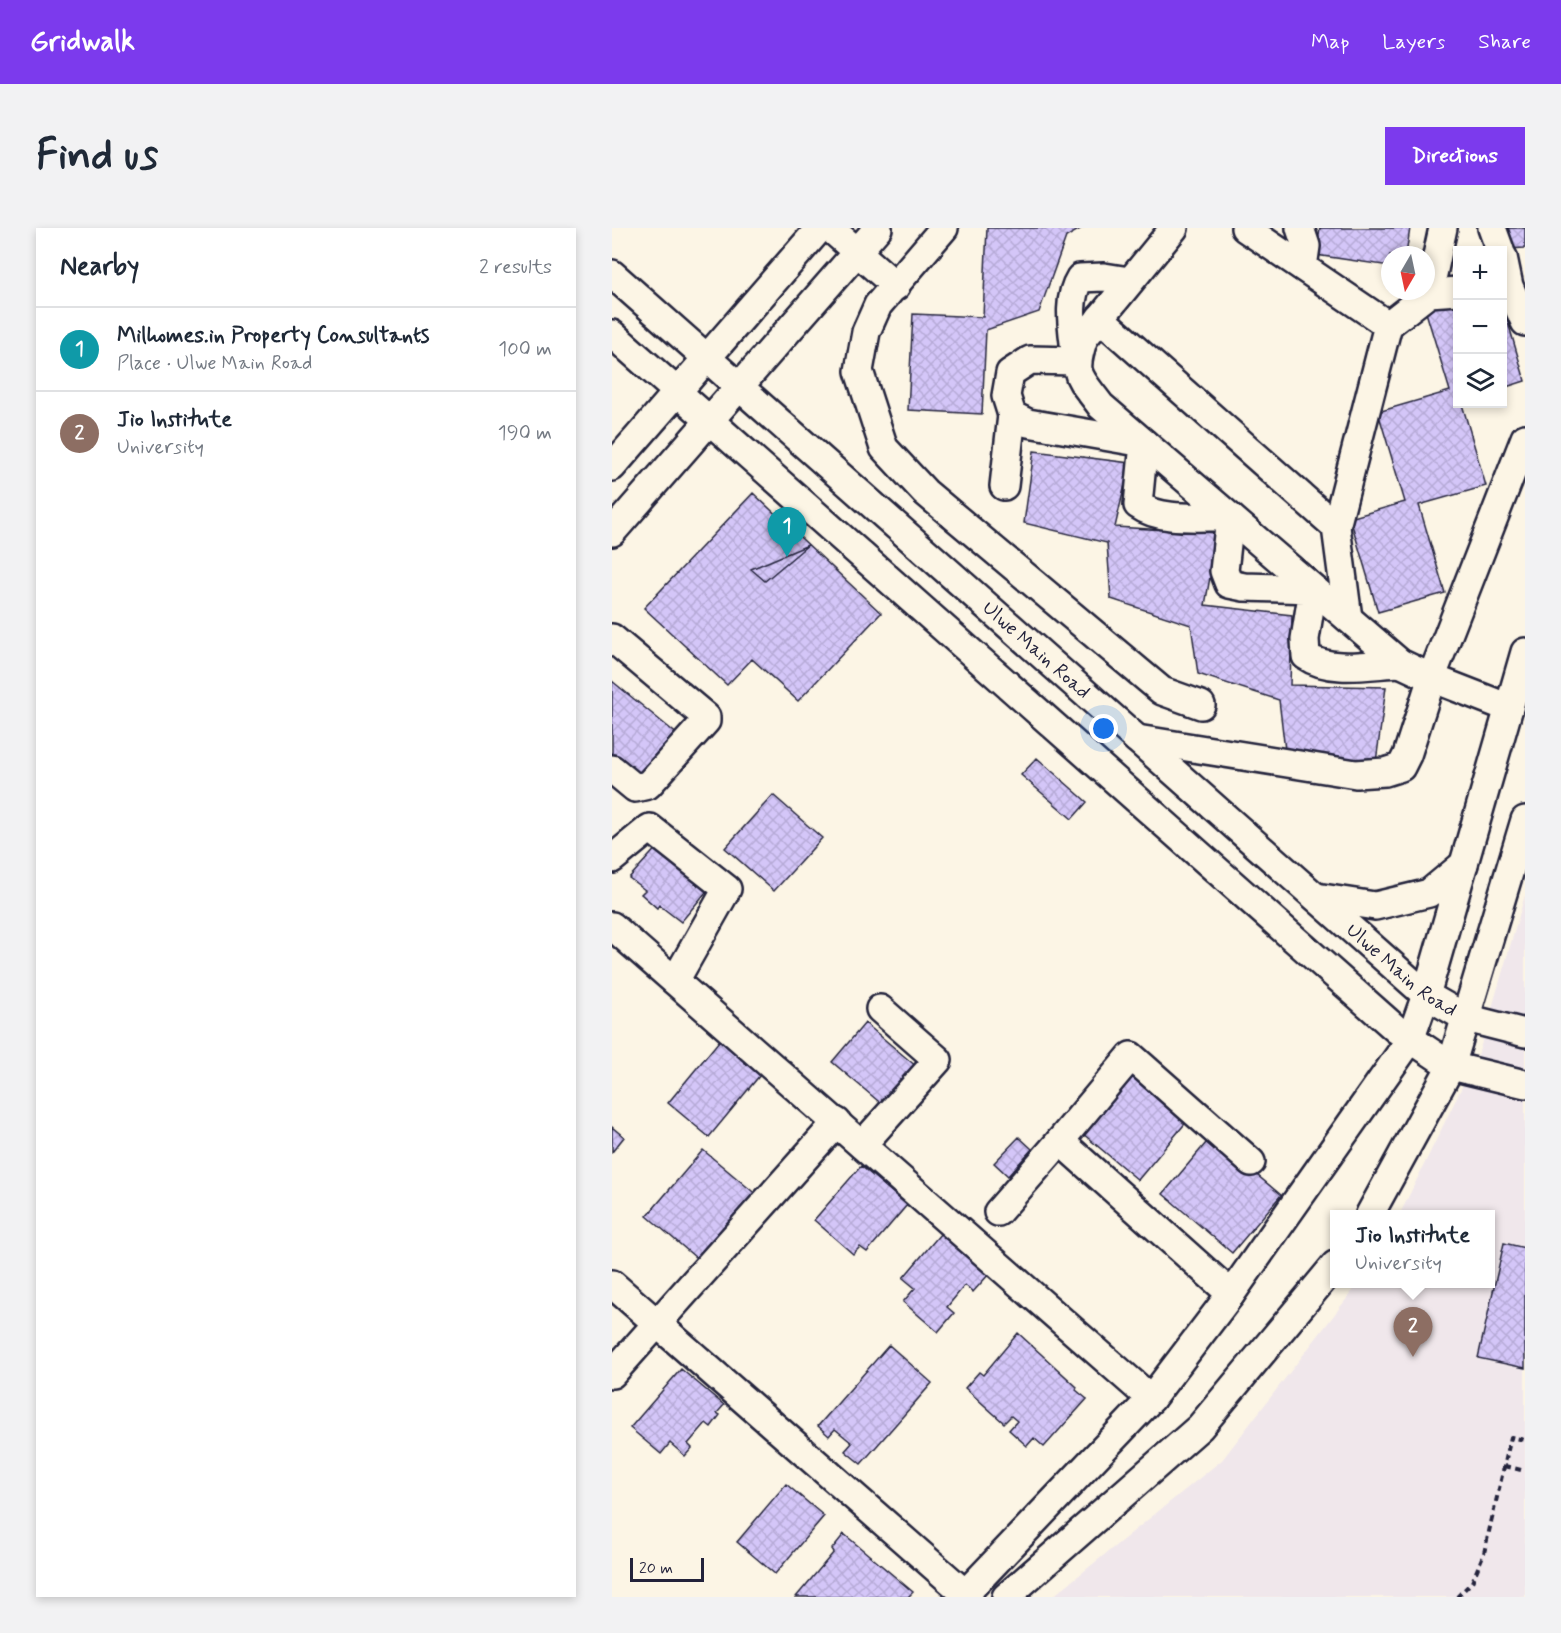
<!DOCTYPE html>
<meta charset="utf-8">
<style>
:root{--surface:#fff;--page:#f2f2f3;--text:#1f2937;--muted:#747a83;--line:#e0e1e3;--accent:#7c3aed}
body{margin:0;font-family:Mynerve,sans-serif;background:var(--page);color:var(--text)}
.controls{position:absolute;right:18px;top:18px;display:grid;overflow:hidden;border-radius:0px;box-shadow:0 3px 9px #0003}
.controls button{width:54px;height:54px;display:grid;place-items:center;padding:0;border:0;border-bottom:2px solid var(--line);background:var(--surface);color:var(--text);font:30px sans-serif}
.compass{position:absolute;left:769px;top:18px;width:54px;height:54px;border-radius:50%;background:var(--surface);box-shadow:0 3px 9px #0003;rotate:189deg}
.scale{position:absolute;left:18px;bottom:15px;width:74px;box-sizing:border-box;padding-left:6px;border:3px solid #22223b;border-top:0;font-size:16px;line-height:21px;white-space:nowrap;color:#22223b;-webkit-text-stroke:4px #fcf5e5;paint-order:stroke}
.you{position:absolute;left:492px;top:501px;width:21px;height:21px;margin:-15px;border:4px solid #fff;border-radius:50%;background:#1a73e8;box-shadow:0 0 0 9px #1a73e833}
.badge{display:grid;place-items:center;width:39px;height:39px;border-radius:50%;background:var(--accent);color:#fff;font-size:20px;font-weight:700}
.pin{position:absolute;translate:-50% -50px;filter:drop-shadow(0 2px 3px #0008)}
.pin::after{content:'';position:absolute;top:32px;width:21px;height:18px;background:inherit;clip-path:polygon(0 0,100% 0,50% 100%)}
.popup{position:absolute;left:718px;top:982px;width:165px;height:78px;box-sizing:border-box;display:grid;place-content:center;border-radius:0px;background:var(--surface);filter:drop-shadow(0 2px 4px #0005);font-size:20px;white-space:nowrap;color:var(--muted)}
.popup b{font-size:22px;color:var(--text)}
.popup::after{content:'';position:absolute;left:50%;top:100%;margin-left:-12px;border:12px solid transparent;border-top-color:var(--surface)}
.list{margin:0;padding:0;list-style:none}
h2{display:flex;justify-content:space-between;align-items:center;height:78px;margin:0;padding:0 24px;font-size:26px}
h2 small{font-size:20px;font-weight:400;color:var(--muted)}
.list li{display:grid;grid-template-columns:39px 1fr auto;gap:18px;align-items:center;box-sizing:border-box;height:84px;padding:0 24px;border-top:2px solid var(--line)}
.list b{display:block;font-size:22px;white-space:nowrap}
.list p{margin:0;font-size:20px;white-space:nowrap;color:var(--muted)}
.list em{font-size:20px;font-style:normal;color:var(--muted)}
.icon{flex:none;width:33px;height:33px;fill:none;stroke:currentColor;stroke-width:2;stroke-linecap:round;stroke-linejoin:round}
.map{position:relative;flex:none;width:913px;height:1369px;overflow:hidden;border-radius:0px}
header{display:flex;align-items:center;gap:36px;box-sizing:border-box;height:84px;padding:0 30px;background:var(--accent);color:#fff}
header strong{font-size:28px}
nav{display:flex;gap:33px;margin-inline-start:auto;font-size:21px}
.intro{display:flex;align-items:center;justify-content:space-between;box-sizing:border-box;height:144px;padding:0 36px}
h1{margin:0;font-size:42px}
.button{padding:15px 27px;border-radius:0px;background:var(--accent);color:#fff;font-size:21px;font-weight:700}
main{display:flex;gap:36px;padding:0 36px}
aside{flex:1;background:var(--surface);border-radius:0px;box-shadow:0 3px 9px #0003}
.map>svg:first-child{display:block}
.built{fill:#f0e7eb}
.building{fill:url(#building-cross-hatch);stroke:#22223b;stroke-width:1.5}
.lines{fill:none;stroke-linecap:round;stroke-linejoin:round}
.minor-casing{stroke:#22223b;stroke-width:32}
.path{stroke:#22223b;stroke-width:4;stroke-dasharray:6 4.5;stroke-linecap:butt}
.minor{stroke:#fcf5e5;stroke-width:27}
.labels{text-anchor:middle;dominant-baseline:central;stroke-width:4.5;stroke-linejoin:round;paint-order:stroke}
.street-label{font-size:20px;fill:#22223b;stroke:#fcf5e5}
</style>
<header>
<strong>Gridwalk</strong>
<nav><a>Map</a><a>Layers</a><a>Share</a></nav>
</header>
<div class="intro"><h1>Find us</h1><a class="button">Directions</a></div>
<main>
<aside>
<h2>Nearby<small>2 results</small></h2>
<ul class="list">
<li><span class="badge" style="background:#0f9aa8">1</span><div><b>Milhomes.in Property Consultants</b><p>Place · Ulwe Main Road</p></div><em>100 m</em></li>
<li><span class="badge" style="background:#8d6e63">2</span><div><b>Jio Institute</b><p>University</p></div><em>190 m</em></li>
</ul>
</aside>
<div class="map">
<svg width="913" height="1369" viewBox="0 0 913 1369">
<defs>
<pattern id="building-cross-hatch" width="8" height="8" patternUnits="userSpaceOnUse" patternTransform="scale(1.5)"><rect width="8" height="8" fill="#d4c6f8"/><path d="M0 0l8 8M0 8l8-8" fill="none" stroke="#b6aad6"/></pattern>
</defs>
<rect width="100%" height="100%" fill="#fcf5e5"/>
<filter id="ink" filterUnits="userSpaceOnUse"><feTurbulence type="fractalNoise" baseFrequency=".0167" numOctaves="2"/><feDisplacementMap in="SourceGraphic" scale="12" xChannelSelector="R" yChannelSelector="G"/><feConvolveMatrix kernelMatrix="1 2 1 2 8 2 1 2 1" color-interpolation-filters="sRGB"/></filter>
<g filter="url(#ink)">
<path class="built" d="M913,667V1369H440L610,1232L746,1056H879V986H788L867,824Z"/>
<path class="building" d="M375,0H470L454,9L427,84L374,102L370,186L296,182L301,86L371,89Z
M708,0H798L794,27H778V38L704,27Z
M895,0H913V20L895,21Z
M846,71V176H850L874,258L807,277L833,365L766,384L738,290L793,274L766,184L838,163L813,81Z
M891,77L913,153L891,160Z
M422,223L518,235L503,299L606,305L593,377L680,387L678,457L774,459L764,534L673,522L667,472L586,446L579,397L499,371L495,315L412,295Z
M141,265L269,385L186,473L140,431L115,457L32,380Z
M196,317L153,353L139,341Z
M0,453L72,512L30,552L0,530Z
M425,530L475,574L460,591L409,547Z
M161,567L210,610L162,663L113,620Z
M48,616L99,658L69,694L47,677L45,680L29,666L33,662L17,650Z
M253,795L305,839L272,878L220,834Z
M112,807L153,841L97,909L56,875Z
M514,840L576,892L526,952L464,900Z
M0,899L12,909L0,924Z
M407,909L420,921L396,948L382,935Z
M599,909L669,967L620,1025L551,966Z
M91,922L146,968L90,1035L35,988Z
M249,938L295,977L255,1024L248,1019L241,1026L202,992Z
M329,1005L377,1046L361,1064L353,1057L335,1079L342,1085L326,1104L291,1074L303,1060L291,1050Z
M892,1015L913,1020V1140L866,1130Z
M406,1105L465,1159L464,1162L475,1171L432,1219L422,1210L415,1218L397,1202L405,1193L399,1188L392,1195L353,1160L367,1144L371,1147Z
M277,1117L320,1155L249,1236L233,1223L240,1215L223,1201L217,1208L206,1198Z
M69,1141L112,1177L105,1185L108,1187L99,1199L94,1195L76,1216L80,1220L73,1228L58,1215L49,1226L18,1200Z
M174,1256L212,1288L163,1346L125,1314Z
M232,1306L301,1364L296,1369H184L222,1324L220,1321Z"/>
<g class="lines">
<defs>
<g id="minor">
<path d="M218,0L284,58"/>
<path d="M332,0L266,77L254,104L247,143L272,220L313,264L550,463L589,477"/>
<path d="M562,0L472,110C459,148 467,148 489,178L788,435L820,450L897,480"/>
<path d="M633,0L776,97L724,299L736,390"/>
<path d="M688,0L694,18L691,39"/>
<path d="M831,0L817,65L846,63"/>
<path d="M880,0L888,22"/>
<path d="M891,29L897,58L913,94"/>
<path id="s1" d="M0,46L814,767L854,790L913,805"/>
<path d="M517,53L492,49L468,50C453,74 462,106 464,133L418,132L398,145L394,168L400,187L416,195L532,215L526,277C550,294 589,288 618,289L612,343L617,356L632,359L701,361L693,411L694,428C718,445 760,436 788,435"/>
<path d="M488,90L724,299"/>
<path d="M776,97L817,65"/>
<path d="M0,106L784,801L839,838L913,856"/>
<path d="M0,239L208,0"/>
<path d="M392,258L400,187"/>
<path d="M0,304L266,0"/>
<path d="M0,410L94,489V493L36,557L23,560L0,541"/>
<path d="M525,511L744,546L773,544L789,539L795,527L822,443L913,210"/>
<path d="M0,631L38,600L115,661L63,753"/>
<path d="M704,669L763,678L817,665L852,636"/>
<path d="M0,698L539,1171"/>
<path d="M448,913L519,828L639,934"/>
<path d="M250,917L326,832L268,781"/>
<path d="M386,984L448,913L619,1066"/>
<path d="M758,986L839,838L913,592"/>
<path d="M0,1056L357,1369"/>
<path d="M0,1146L225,894"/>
<path d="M350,1369L539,1171L619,1066L798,812L814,767L913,424"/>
<path d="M394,1369L588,1199L723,1037"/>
</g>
</defs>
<use href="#minor" class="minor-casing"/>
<path class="path" d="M893,1238L913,1243
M845,1369L860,1354L872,1325L899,1209L913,1212"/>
<use href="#minor" class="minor"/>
</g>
</g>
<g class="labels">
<g class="street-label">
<text stroke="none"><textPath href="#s1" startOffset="567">Ulwe Main Road</textPath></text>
<text stroke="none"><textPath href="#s1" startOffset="1053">Ulwe Main Road</textPath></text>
</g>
</g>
</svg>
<div class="controls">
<button>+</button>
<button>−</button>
<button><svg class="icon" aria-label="layers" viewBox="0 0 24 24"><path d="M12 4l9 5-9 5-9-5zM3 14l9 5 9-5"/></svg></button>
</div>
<svg class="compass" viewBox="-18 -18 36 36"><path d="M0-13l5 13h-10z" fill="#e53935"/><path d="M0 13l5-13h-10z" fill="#747a83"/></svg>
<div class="scale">20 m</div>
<div class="you"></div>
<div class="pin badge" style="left:175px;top:329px;background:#0f9aa8">1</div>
<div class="pin badge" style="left:801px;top:1129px;background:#8d6e63">2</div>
<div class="popup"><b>Jio Institute</b>University</div>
</div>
</main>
